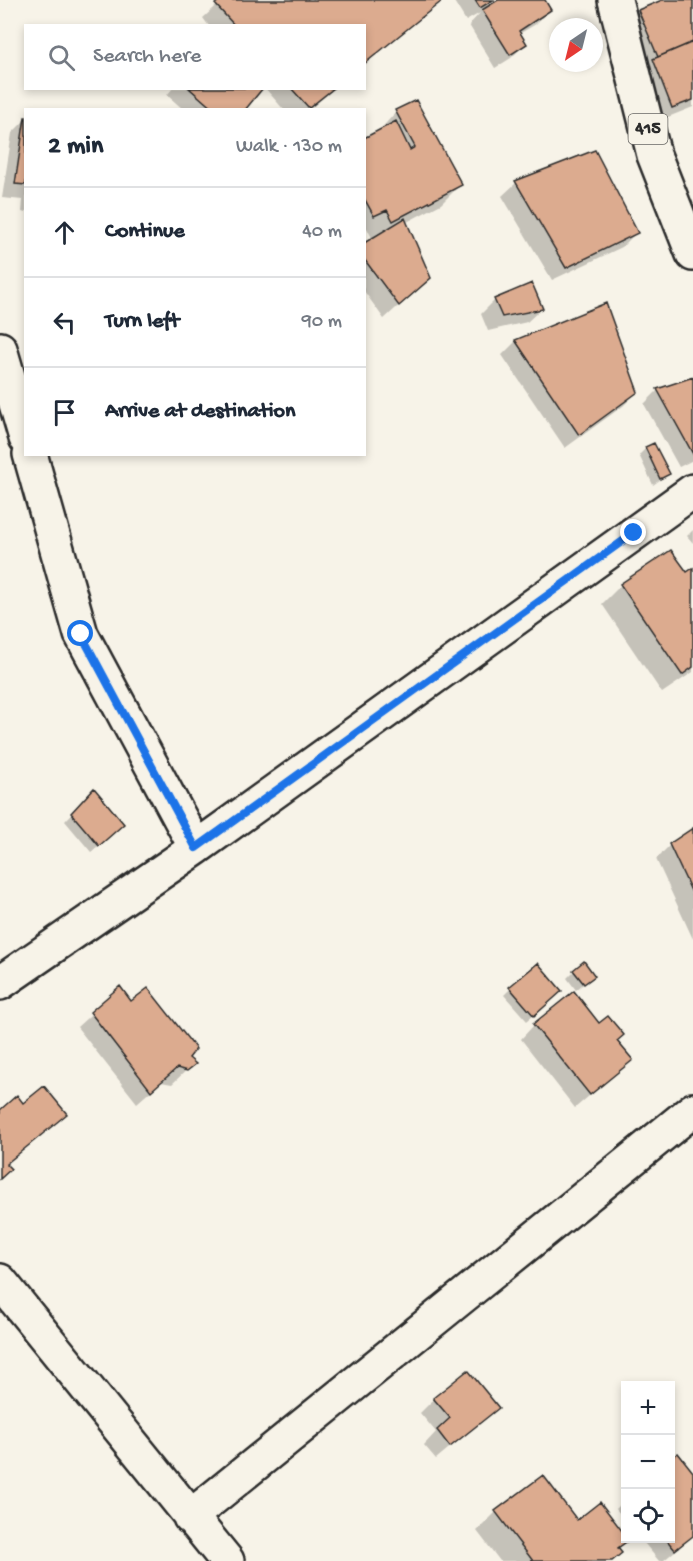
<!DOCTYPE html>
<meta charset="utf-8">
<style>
:root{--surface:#fff;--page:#f2f2f3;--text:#1f2937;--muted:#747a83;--line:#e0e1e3}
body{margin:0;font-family:"Gochi Hand",sans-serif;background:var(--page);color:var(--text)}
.controls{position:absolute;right:18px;bottom:18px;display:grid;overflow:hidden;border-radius:0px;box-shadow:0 3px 9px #0003}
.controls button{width:54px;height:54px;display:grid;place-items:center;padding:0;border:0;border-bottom:2px solid var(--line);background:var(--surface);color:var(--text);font:30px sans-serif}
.compass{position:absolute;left:549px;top:18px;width:54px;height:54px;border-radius:50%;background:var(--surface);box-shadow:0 3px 9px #0003;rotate:215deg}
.stop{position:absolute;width:18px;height:18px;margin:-14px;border:4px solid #1a73e8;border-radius:50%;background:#fff}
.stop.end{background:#1a73e8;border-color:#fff;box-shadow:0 2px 6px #0008}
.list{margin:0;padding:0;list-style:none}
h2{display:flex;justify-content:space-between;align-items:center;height:78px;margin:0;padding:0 24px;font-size:26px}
h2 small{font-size:20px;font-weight:400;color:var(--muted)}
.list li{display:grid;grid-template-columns:39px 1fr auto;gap:18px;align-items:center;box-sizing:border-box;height:90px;padding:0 24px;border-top:2px solid var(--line)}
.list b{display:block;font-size:22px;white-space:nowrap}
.list em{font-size:20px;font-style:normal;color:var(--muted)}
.icon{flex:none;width:33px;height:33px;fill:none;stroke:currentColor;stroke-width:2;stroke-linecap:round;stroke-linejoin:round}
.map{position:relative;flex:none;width:693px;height:1561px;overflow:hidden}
.search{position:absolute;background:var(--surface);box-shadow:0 3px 9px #0003;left:24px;top:24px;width:342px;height:66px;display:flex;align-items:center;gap:15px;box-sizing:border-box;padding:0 21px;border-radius:0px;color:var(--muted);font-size:22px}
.panel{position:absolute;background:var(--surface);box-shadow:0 3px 9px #0003;left:24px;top:108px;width:342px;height:348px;border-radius:0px}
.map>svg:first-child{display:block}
.shadow{fill:#0003}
.building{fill:#dcab8f;stroke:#2b2b2b;stroke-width:1.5}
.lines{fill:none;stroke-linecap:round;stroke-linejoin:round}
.street-casing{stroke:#2b2b2b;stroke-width:38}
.highway-casing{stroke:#2b2b2b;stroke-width:38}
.street{stroke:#f7f3e8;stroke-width:33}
.highway{stroke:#f7f3e8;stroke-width:33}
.route{stroke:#1a73e8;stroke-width:8}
.labels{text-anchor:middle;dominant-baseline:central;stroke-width:6;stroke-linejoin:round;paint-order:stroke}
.shield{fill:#f7f3e8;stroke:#686764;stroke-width:1.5}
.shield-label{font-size:18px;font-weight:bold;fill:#2b2b2b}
</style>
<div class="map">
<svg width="693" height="1561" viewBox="0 0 693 1561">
<rect width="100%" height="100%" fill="#f7f3e8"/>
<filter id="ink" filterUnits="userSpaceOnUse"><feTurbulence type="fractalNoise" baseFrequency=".0167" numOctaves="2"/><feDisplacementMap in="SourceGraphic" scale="12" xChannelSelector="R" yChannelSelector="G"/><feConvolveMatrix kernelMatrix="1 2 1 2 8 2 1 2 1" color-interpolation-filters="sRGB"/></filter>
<g filter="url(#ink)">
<path class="shadow" d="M223,0H440V1L364,65V26H209L203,18Z
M453,0H543L549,10L536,24L519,34L525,44L511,58L495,68L469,25L480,13L466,21Z
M666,0H693V107L658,121L625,25L639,11Z
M173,88H261L243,110H184L167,95Z
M265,88H335L309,110H284Z
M396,112L460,185L441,204L405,223L429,278L384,319L364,291V245L373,240L367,228L364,230V139L378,132Z
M26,119V213L22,212L23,200L2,198L12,133Z
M516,183L636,233L622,247L552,280L502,196Z
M495,300L541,309L527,322L488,331L481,314Z
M516,341L637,392L623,406L565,448L502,355Z
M693,379V460L679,467L644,404L658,390Z
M646,448L668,474L653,485L639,455Z
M693,530V543L687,536Z
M693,569V672L662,693L602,604L621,585L686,574Z
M94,791L116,831L91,852L65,821Z
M693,830V939L656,859L670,845Z
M574,971L593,976L576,990L567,978Z
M120,988L131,1003L193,1064L172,1084L161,1082L137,1103L77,1027Z
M511,988L554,998L527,1021L504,995Z
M534,1025L599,1026L631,1060L575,1108L521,1039Z
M434,1399L497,1408L436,1459L424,1445L436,1432L420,1413Z
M693,1474V1536L663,1561H659L640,1538H670Z
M626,1499V1521L616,1509Z
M496,1512L577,1522L627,1539L617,1549L620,1553L612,1561H500L477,1531Z"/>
<path class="building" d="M220,0H442V1L364,64V26H235L215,4Z
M475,0H493L480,8Z
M498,0H545L551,10L519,31L527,44L510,55L482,10Z
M662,0H693V42L658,57L638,10Z
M693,42V100L672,108L653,59Z
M189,88H263L245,110H214Z
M291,88H334L309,108Z
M416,100L462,185L393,221L387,210L374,216L364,198V138L396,121L410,150L415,147L395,110Z
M25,117H26V185L15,184Z
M595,150L638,233L566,268L515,181Z
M405,218L431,278L399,306L364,259V243Z
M532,283L543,309L502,317L494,299Z
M606,303L638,392L579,435L515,340Z
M693,377V454L657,389Z
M654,443L670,474L660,479L645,447Z
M671,550L687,572L693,568V667L682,675L620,584Z
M94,788L124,824L99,846L71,813Z
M693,828V895L669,844Z
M584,961L595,976L584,984L573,970Z
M538,963L562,991L534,1016L509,987Z
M120,986L131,1001L148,988L196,1049L189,1058L196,1064L187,1071L177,1068L151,1091L90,1012Z
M574,991L599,1023L608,1016L624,1035L617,1041L633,1060L590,1095L533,1024Z
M44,1086L67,1114L6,1164L11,1169L0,1179V1110L17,1095L23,1103Z
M468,1370L499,1408L450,1447L437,1430L450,1418L433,1398Z
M678,1453L693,1472V1536L675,1550L665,1538H670V1459Z
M543,1475L577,1520L600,1502L629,1540L618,1548L622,1553L612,1561H533L495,1511Z"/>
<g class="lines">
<defs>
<path id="street" d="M0,349L26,438
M30,454L81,634L196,848
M0,983L196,848L693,491
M0,1281L227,1561
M190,1517L693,1110"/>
<path id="highway" d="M615,0L654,155L693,254"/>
</defs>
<use href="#street" class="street-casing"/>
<use href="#highway" class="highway-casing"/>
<use href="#street" class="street"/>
<use href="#highway" class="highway"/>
</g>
</g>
<g class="lines" filter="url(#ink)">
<path class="route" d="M81,634L196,848L634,533"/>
</g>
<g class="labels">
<rect class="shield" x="628.5" y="114" width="39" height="30" rx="4.5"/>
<g class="shield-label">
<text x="648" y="129">415</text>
</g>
</g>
</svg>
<div class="controls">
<button>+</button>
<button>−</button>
<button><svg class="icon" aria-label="locate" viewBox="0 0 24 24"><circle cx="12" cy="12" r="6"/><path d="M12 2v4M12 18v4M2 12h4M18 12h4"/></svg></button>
</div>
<svg class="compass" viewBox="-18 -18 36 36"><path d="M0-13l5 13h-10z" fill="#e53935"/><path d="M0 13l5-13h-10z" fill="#747a83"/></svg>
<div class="stop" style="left:81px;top:634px"></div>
<div class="stop end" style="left:634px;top:533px"></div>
<div class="search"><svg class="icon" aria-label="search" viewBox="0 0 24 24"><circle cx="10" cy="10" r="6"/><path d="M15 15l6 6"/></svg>Search here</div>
<section class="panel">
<h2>2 min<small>Walk · 130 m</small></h2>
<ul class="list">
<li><svg class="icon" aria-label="ahead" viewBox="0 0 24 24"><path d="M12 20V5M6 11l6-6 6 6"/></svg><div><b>Continue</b></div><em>40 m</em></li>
<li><svg class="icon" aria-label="left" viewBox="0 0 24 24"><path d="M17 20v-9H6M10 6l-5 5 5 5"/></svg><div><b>Turn left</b></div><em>90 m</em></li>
<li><svg class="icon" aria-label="arrive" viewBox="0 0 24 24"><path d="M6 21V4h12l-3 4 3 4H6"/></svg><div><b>Arrive at destination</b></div></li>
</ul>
</section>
</div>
